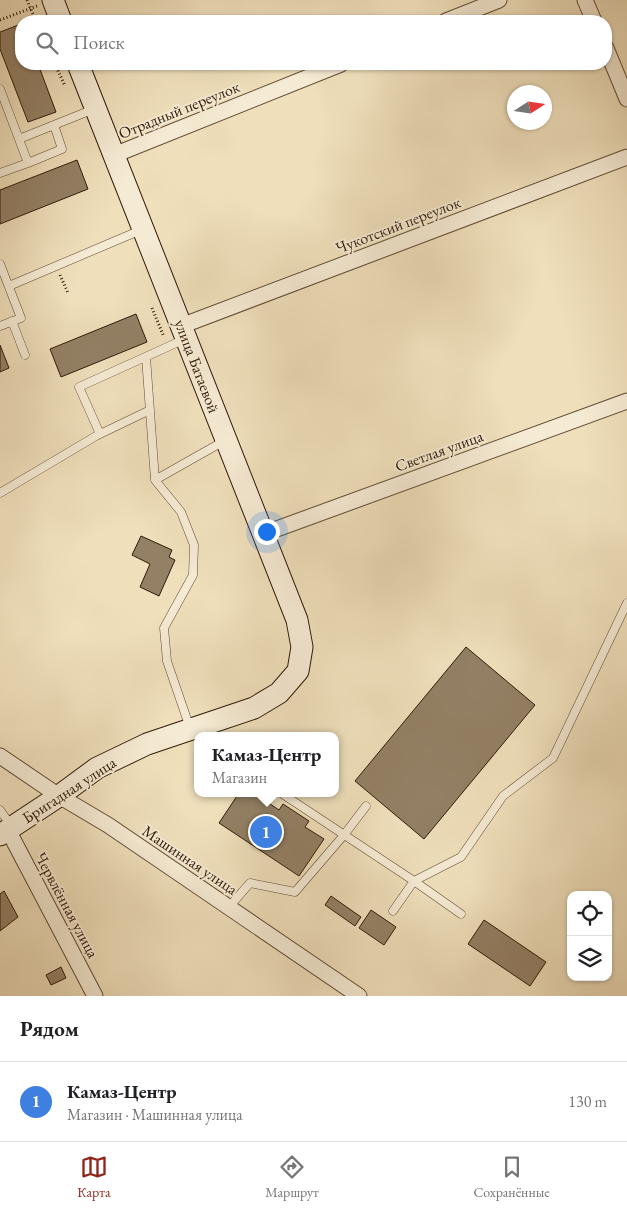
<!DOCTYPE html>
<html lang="ru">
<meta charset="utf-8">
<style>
:root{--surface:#fff;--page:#f6f6f6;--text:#202124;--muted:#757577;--line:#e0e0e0;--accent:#8f2418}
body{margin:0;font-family:"EB Garamond",serif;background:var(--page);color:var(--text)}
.controls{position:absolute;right:15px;bottom:15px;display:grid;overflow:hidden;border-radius:10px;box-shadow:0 1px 4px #0004}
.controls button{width:45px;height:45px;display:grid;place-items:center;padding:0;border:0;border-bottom:1px solid var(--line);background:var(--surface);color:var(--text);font:25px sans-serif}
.compass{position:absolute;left:507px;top:85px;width:45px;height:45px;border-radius:50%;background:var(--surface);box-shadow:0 1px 4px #0004;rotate:78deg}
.you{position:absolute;left:266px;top:531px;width:18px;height:18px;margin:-12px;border:4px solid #fff;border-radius:50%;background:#1a73e8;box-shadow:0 0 0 8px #1a73e833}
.badge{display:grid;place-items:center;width:32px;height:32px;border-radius:50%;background:var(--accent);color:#fff;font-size:16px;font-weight:700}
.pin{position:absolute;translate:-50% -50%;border:2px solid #fff;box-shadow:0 1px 5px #0006}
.popup{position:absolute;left:194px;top:732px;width:145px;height:65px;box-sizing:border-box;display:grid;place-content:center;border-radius:10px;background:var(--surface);filter:drop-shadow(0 1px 4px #0005);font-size:16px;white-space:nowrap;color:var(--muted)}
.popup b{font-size:19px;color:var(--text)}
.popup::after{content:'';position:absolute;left:50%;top:100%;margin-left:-10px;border:10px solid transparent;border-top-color:var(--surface)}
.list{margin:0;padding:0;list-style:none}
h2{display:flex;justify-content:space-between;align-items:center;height:65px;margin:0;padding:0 20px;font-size:21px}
h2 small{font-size:16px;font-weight:400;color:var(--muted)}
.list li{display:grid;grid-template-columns:32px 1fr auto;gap:15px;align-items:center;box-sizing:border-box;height:80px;padding:0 20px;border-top:1px solid var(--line)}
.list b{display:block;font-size:19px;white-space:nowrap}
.list p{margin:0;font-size:16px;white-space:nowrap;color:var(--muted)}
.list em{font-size:16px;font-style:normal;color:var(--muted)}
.icon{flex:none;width:28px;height:28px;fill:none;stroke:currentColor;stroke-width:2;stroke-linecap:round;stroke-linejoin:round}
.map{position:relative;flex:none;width:627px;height:996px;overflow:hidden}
.search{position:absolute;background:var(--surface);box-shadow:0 1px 4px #0004;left:15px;right:15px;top:15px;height:55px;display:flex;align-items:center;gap:12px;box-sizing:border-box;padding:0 18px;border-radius:20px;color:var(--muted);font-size:19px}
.sheet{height:145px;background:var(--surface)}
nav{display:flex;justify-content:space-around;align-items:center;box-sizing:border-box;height:70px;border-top:1px solid var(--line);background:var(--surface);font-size:14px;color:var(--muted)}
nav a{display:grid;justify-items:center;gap:2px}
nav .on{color:var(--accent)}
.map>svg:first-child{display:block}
.building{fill:#938065;stroke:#301907}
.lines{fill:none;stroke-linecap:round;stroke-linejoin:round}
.service-casing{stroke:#604a34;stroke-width:9}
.minor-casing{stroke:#604a34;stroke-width:17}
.secondary-casing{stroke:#301907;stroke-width:23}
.path{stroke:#301907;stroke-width:3;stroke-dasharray:1 2.5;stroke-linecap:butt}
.service{stroke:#f5ead3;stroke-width:8}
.minor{stroke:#f5ead3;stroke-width:15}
.secondary{stroke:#f5ead3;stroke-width:21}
.labels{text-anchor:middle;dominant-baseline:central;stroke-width:4;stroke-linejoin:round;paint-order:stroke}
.street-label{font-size:16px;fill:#301907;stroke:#f5ead3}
</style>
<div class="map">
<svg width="627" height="996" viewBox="0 0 627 996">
<rect width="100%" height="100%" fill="#efdfbb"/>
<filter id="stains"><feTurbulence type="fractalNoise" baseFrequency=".004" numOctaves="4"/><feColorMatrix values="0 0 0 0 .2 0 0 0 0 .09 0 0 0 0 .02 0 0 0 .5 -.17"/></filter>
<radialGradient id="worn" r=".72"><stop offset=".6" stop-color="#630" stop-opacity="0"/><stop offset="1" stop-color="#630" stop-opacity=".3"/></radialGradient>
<path class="building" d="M21,24V64H38L56,112L28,122L0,49V32Z
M77,160L88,189L0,224V190Z
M136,314L147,342L61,377L50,349Z
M0,345L9,368L0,372Z
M141,536L172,550L169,557L175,560L159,596L140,587L150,564L132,555Z
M466,647L535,705L424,839L355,781Z
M239,793H254L279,810L283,804L309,821L305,827L324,839L299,876L219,823Z
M4,891L18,917L0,931V894Z
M331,896L361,917L355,926L325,905Z
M371,910L396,927L384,945L359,928Z
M484,920L546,962L530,986L468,944Z
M61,967L66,978L51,985L46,975Z"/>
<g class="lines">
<defs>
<path id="service" d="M0,89L28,163L0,173
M19,139L94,109
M28,163L62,149L54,125
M0,264L21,318L0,326
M9,286L141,230
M12,321L25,355
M146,357L155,480L181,512L194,545L193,575L164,628L167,661L190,728
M100,434L79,387L185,339
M155,480L224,441
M0,493L96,436L150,410
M281,793L414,881L461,914
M0,810L12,827
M229,907L250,883L295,892L344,835L366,806
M393,911L414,881L461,857L503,796L553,758L627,603"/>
<path id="minor" d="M585,0L594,21
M446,21L499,0
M606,48L627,99
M114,155L341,64
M181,326L627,157
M263,534L627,401
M0,756L59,796L108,825L359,996
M8,830L95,996"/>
<path id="secondary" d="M53,0L61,21
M0,835L59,796L97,768L147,744L254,708L279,693L298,671L302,647L297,620L78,64"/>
</defs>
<use href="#service" class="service-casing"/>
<use href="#minor" class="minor-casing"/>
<use href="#secondary" class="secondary-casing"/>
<path class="path" d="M27,0L36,21
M0,20L37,6
M55,64L65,86
M60,275L68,293
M152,308L164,337"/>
<use href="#service" class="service"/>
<use href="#minor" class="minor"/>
<use href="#secondary" class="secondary"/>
</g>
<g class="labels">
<g class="street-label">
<text transform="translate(179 110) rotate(-22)">Отрадный переулок</text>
<text transform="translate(398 225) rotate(-21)">Чукотский переулок</text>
<text transform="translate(197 366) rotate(69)">улица Батаевой</text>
<text transform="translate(439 451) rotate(-20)">Светлая улица</text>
<text transform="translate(69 790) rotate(-33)">Бригадная улица</text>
<text transform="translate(190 860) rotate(34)">Машинная улица</text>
<text transform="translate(67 905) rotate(62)">Червлённая улица</text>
</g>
</g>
<rect width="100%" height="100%" filter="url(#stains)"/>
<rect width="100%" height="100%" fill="url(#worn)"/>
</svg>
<div class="controls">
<button><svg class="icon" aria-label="locate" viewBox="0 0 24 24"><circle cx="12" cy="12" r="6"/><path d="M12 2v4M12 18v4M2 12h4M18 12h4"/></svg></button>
<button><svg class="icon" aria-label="layers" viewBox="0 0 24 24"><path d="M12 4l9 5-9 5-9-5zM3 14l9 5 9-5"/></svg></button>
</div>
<svg class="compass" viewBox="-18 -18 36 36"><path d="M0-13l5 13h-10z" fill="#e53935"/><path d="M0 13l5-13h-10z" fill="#757577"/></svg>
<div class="you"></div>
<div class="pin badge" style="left:266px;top:832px;background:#3f7fe0">1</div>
<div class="popup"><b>Камаз-Центр</b>Магазин</div>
<div class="search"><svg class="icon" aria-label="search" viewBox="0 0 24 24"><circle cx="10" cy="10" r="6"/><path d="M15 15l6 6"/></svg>Поиск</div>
</div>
<section class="sheet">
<h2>Рядом<small></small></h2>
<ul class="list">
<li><span class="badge" style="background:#3f7fe0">1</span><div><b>Камаз-Центр</b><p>Магазин · Машинная улица</p></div><em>130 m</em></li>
</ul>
</section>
<nav>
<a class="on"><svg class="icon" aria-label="map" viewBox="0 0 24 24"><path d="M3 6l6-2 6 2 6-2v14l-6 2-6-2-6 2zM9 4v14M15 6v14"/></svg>Карта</a>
<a><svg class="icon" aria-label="directions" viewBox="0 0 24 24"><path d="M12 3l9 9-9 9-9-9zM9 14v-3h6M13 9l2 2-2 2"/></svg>Маршрут</a>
<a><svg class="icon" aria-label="saved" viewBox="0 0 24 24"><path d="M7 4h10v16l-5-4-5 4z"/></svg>Сохранённые</a>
</nav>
